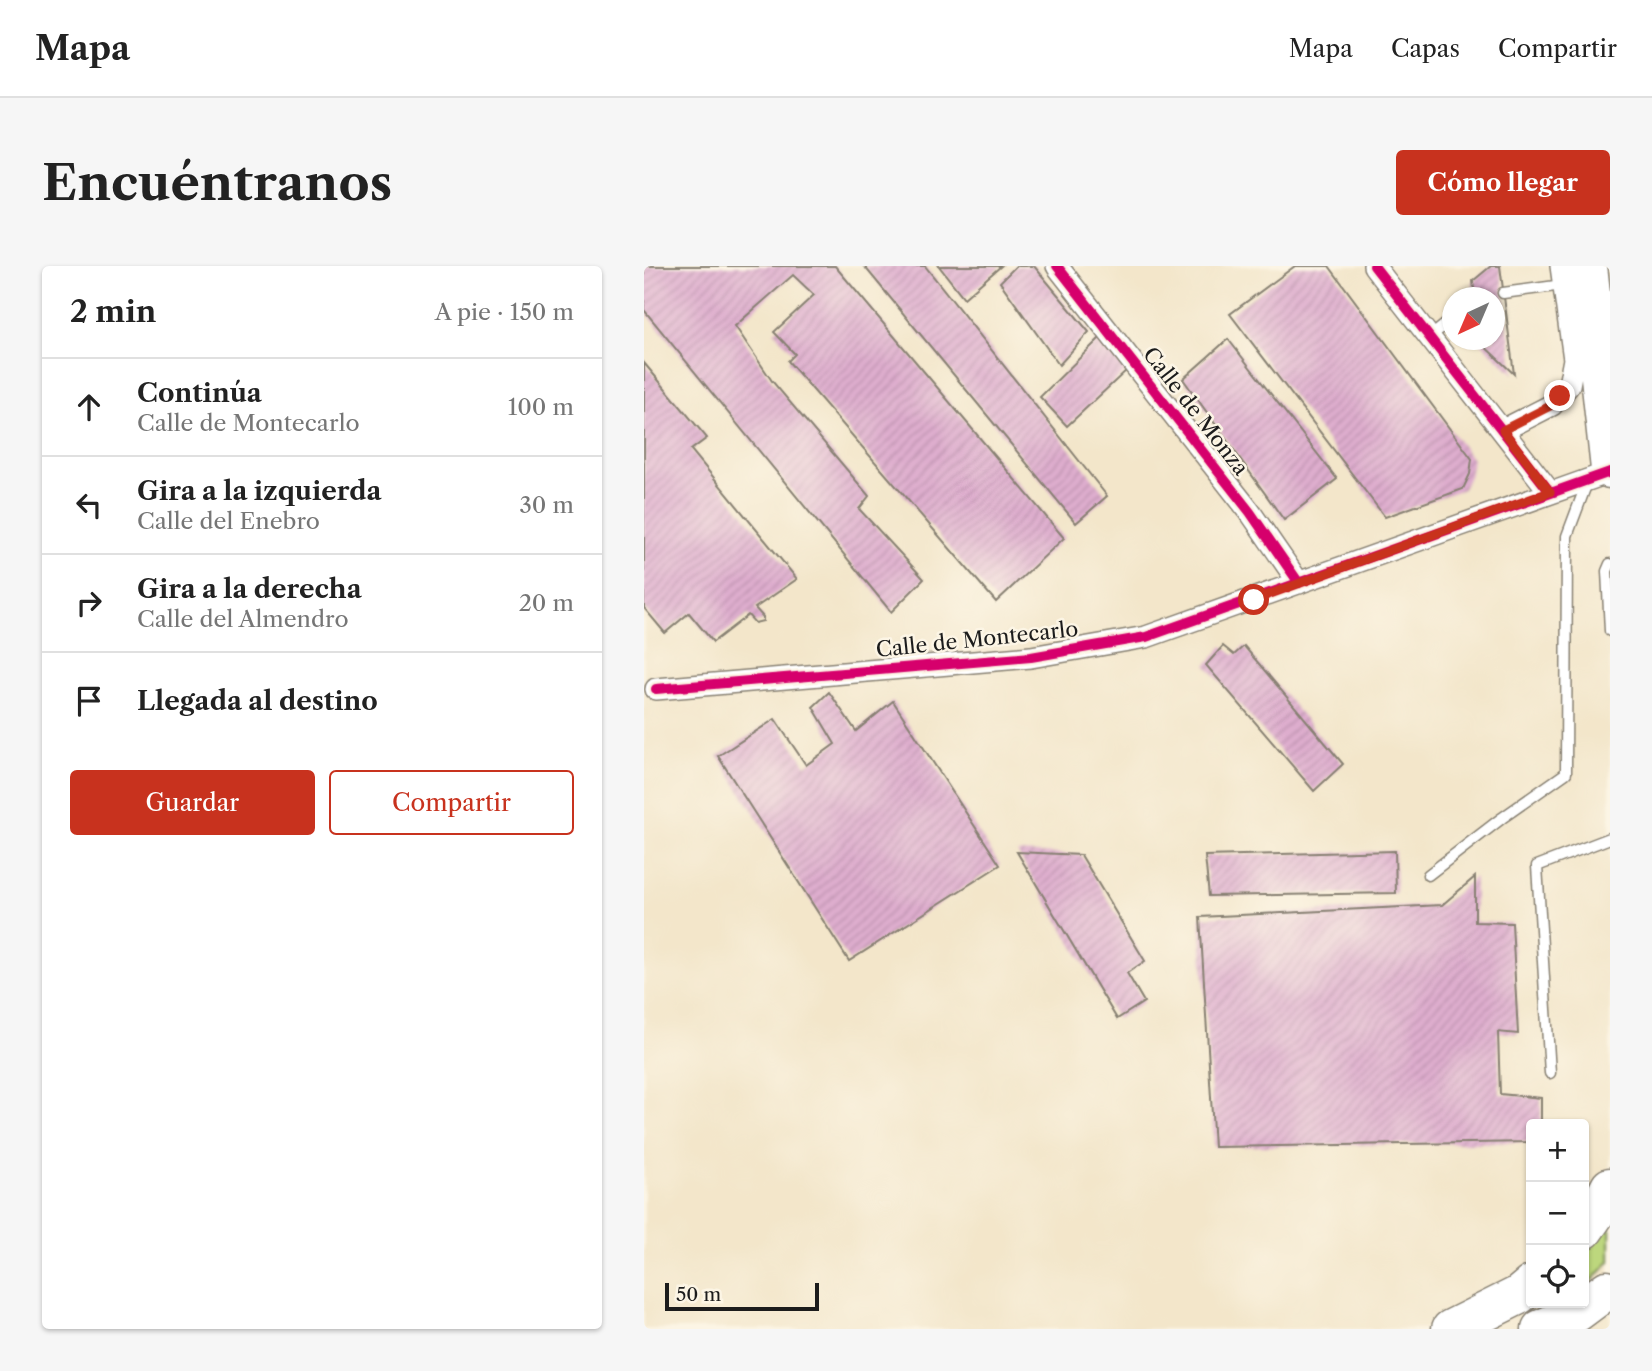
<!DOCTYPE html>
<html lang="es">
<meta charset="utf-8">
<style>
:root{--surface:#fff;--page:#f6f6f6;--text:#222;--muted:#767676;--line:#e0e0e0;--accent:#c8321e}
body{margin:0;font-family:"Libre Caslon Text",serif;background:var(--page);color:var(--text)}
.controls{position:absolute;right:21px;bottom:21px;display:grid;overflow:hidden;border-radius:7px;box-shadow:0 2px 5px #0004}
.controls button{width:63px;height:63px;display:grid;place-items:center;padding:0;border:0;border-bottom:2px solid var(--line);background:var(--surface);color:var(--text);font:35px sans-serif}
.compass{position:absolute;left:798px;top:21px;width:63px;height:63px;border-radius:50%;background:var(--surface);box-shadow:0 2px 5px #0004;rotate:224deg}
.scale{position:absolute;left:21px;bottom:18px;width:154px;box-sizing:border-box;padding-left:7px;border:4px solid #1c1c1c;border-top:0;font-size:19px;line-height:24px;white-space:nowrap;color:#1c1c1c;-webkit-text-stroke:5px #fcf5e5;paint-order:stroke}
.stop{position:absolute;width:21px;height:21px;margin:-16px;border:5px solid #c8321e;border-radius:50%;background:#fff}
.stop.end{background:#c8321e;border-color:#fff;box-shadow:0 2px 7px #0008}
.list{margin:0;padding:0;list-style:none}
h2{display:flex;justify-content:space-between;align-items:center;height:91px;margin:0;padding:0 28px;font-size:30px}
h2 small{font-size:23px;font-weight:400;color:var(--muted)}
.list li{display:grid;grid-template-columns:46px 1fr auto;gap:21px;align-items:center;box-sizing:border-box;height:98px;padding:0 28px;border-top:2px solid var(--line)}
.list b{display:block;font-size:26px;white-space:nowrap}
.list p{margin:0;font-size:23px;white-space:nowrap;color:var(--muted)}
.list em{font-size:23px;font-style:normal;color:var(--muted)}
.actions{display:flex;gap:14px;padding:21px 28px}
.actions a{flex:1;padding:16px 0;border:2px solid var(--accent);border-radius:7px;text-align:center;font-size:24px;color:var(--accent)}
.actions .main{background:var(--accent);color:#fff}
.icon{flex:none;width:38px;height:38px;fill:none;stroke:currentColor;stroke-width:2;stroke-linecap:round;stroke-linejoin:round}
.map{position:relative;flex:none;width:966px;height:1063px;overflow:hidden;border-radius:7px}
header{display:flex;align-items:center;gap:42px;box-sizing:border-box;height:98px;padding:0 35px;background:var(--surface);border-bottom:2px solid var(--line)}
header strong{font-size:33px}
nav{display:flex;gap:38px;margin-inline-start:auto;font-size:24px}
.intro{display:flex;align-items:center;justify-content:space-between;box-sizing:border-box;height:168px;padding:0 42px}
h1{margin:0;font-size:49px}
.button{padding:18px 32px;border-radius:7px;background:var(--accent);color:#fff;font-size:24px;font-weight:700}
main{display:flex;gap:42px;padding:0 42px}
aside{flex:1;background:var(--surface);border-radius:7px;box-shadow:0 2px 5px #0004}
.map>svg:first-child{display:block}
.green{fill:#bdd77d;stroke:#6c7a4c;stroke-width:2}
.building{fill:url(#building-hatch)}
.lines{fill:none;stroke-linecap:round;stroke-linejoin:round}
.service-casing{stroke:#888173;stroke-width:13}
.minor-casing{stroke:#888173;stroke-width:24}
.motorway-casing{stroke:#888173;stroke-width:41}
.service{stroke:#fff;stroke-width:10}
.minor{stroke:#fff;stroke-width:21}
.motorway{stroke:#fff;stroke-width:38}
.cycleway-casing{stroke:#fcf5e5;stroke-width:15}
.cycleway{stroke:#d6006c;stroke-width:10}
.route{stroke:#c8321e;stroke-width:9}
.labels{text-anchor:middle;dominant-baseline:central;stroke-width:5;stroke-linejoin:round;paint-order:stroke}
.street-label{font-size:21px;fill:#1c1c1c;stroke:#fcf5e5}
</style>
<header>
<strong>Mapa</strong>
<nav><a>Mapa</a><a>Capas</a><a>Compartir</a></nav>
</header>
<div class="intro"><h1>Encuéntranos</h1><a class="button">Cómo llegar</a></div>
<main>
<aside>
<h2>2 min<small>A pie · 150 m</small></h2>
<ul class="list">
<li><svg class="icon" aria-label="ahead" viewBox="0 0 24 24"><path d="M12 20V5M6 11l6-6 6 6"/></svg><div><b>Continúa</b><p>Calle de Montecarlo</p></div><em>100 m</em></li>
<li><svg class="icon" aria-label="left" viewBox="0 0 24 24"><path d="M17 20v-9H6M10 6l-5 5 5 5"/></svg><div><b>Gira a la izquierda</b><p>Calle del Enebro</p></div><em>30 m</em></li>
<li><svg class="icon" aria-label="right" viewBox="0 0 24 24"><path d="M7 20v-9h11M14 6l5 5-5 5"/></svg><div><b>Gira a la derecha</b><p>Calle del Almendro</p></div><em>20 m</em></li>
<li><svg class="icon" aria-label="arrive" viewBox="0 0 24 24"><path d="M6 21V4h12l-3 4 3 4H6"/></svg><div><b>Llegada al destino</b></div></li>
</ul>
<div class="actions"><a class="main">Guardar</a><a>Compartir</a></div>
</aside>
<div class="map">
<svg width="966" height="1063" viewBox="0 0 966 1063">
<defs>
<pattern id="building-hatch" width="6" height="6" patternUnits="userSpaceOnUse" patternTransform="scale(1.75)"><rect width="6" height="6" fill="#deadce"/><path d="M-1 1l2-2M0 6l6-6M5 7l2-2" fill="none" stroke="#be94b0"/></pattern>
</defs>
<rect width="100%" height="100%" fill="#fcf5e5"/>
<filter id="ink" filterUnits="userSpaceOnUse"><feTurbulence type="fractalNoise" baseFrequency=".0143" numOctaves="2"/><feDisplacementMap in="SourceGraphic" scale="14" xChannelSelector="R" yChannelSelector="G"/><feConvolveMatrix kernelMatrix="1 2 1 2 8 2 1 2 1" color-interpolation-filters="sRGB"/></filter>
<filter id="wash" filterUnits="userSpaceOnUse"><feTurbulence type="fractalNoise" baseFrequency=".00686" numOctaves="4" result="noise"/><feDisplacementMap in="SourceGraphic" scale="28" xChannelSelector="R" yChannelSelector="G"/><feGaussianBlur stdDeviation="1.57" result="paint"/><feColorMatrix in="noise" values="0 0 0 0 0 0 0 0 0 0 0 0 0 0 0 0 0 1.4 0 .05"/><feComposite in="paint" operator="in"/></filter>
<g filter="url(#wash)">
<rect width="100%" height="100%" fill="#f3e6ca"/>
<path class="green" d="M966,944V995L940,1024V982Z"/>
<g id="blocks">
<path class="building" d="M0,0H191L420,272L352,336L144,95L151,88L130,66L170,29L149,9L91,60L128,115L225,230L215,243L280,313L247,346L0,44Z
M220,0H281L463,230L432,257Z
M295,0H357L320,32Z
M372,0H390L445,66L415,99L356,16Z
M651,0H685L828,193L826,208L819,223L741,251L586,48Z
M847,0H856L870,108L836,76V74H850V32H831L829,15Z
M456,72L484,103L423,160L396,131Z
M584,73L693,213L640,254L539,113Z
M0,97L63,172L47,184L153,313L111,342L119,351V355L111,357L104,349L69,376L45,347L21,367L0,342Z
M579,380L590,389L600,380L699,498L670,525L562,399Z
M185,426L212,465L249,435L356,599L205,695L74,490L131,453L162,499L191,478L169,441Z
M751,585L752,627L565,630L561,590Z
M373,586L437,589L501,695L483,707L500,736L473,753Z
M831,611V656L868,657L874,768L854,766L856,828L897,832V858H887V876L570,881L556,651L798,639Z"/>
</g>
</g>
<g filter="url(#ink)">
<use href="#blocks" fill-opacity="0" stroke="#888173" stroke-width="2"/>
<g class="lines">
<defs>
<path id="service" d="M859,27L919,19
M786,71L808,53
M966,298L963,305L966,365
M784,609L858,552L922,507L923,270L944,214
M906,807L893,600L966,572"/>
<path id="minor" d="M413,0L606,246L655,317
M730,0L906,226
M859,164L908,139L925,119L930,93L917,0
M12,423L387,391L502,371L966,206"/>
<path id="motorway" d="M944,0L966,203
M940,964L954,944L966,921
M807,1063L875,1029L887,1019
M897,1063L932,1047L963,1024"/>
</defs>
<use href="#service" class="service-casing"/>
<use href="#minor" class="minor-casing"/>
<use href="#motorway" class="motorway-casing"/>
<use href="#service" class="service"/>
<use href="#minor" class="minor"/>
<use href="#motorway" class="motorway"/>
<defs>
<path id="cycleway" d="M413,0L606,246L655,317
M730,0L906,226
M12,423L387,391L502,371L966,206"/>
</defs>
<use href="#cycleway" class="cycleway-casing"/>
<use href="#cycleway" class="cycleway"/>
</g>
</g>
<g class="lines" filter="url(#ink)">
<path class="route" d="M610,334L906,226L859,164L908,139L916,130"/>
</g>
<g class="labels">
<g class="street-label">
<text transform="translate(552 145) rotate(52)">Calle de Monza</text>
<text transform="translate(333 373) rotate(-6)">Calle de Montecarlo</text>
</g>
</g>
</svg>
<div class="controls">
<button>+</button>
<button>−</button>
<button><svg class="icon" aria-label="locate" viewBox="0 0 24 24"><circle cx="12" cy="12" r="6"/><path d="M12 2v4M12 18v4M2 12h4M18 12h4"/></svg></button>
</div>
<svg class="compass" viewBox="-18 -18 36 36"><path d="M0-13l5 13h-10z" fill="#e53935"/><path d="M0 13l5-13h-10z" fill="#767676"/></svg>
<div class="scale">50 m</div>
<div class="stop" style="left:610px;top:334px"></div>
<div class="stop end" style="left:916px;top:130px"></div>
</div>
</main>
